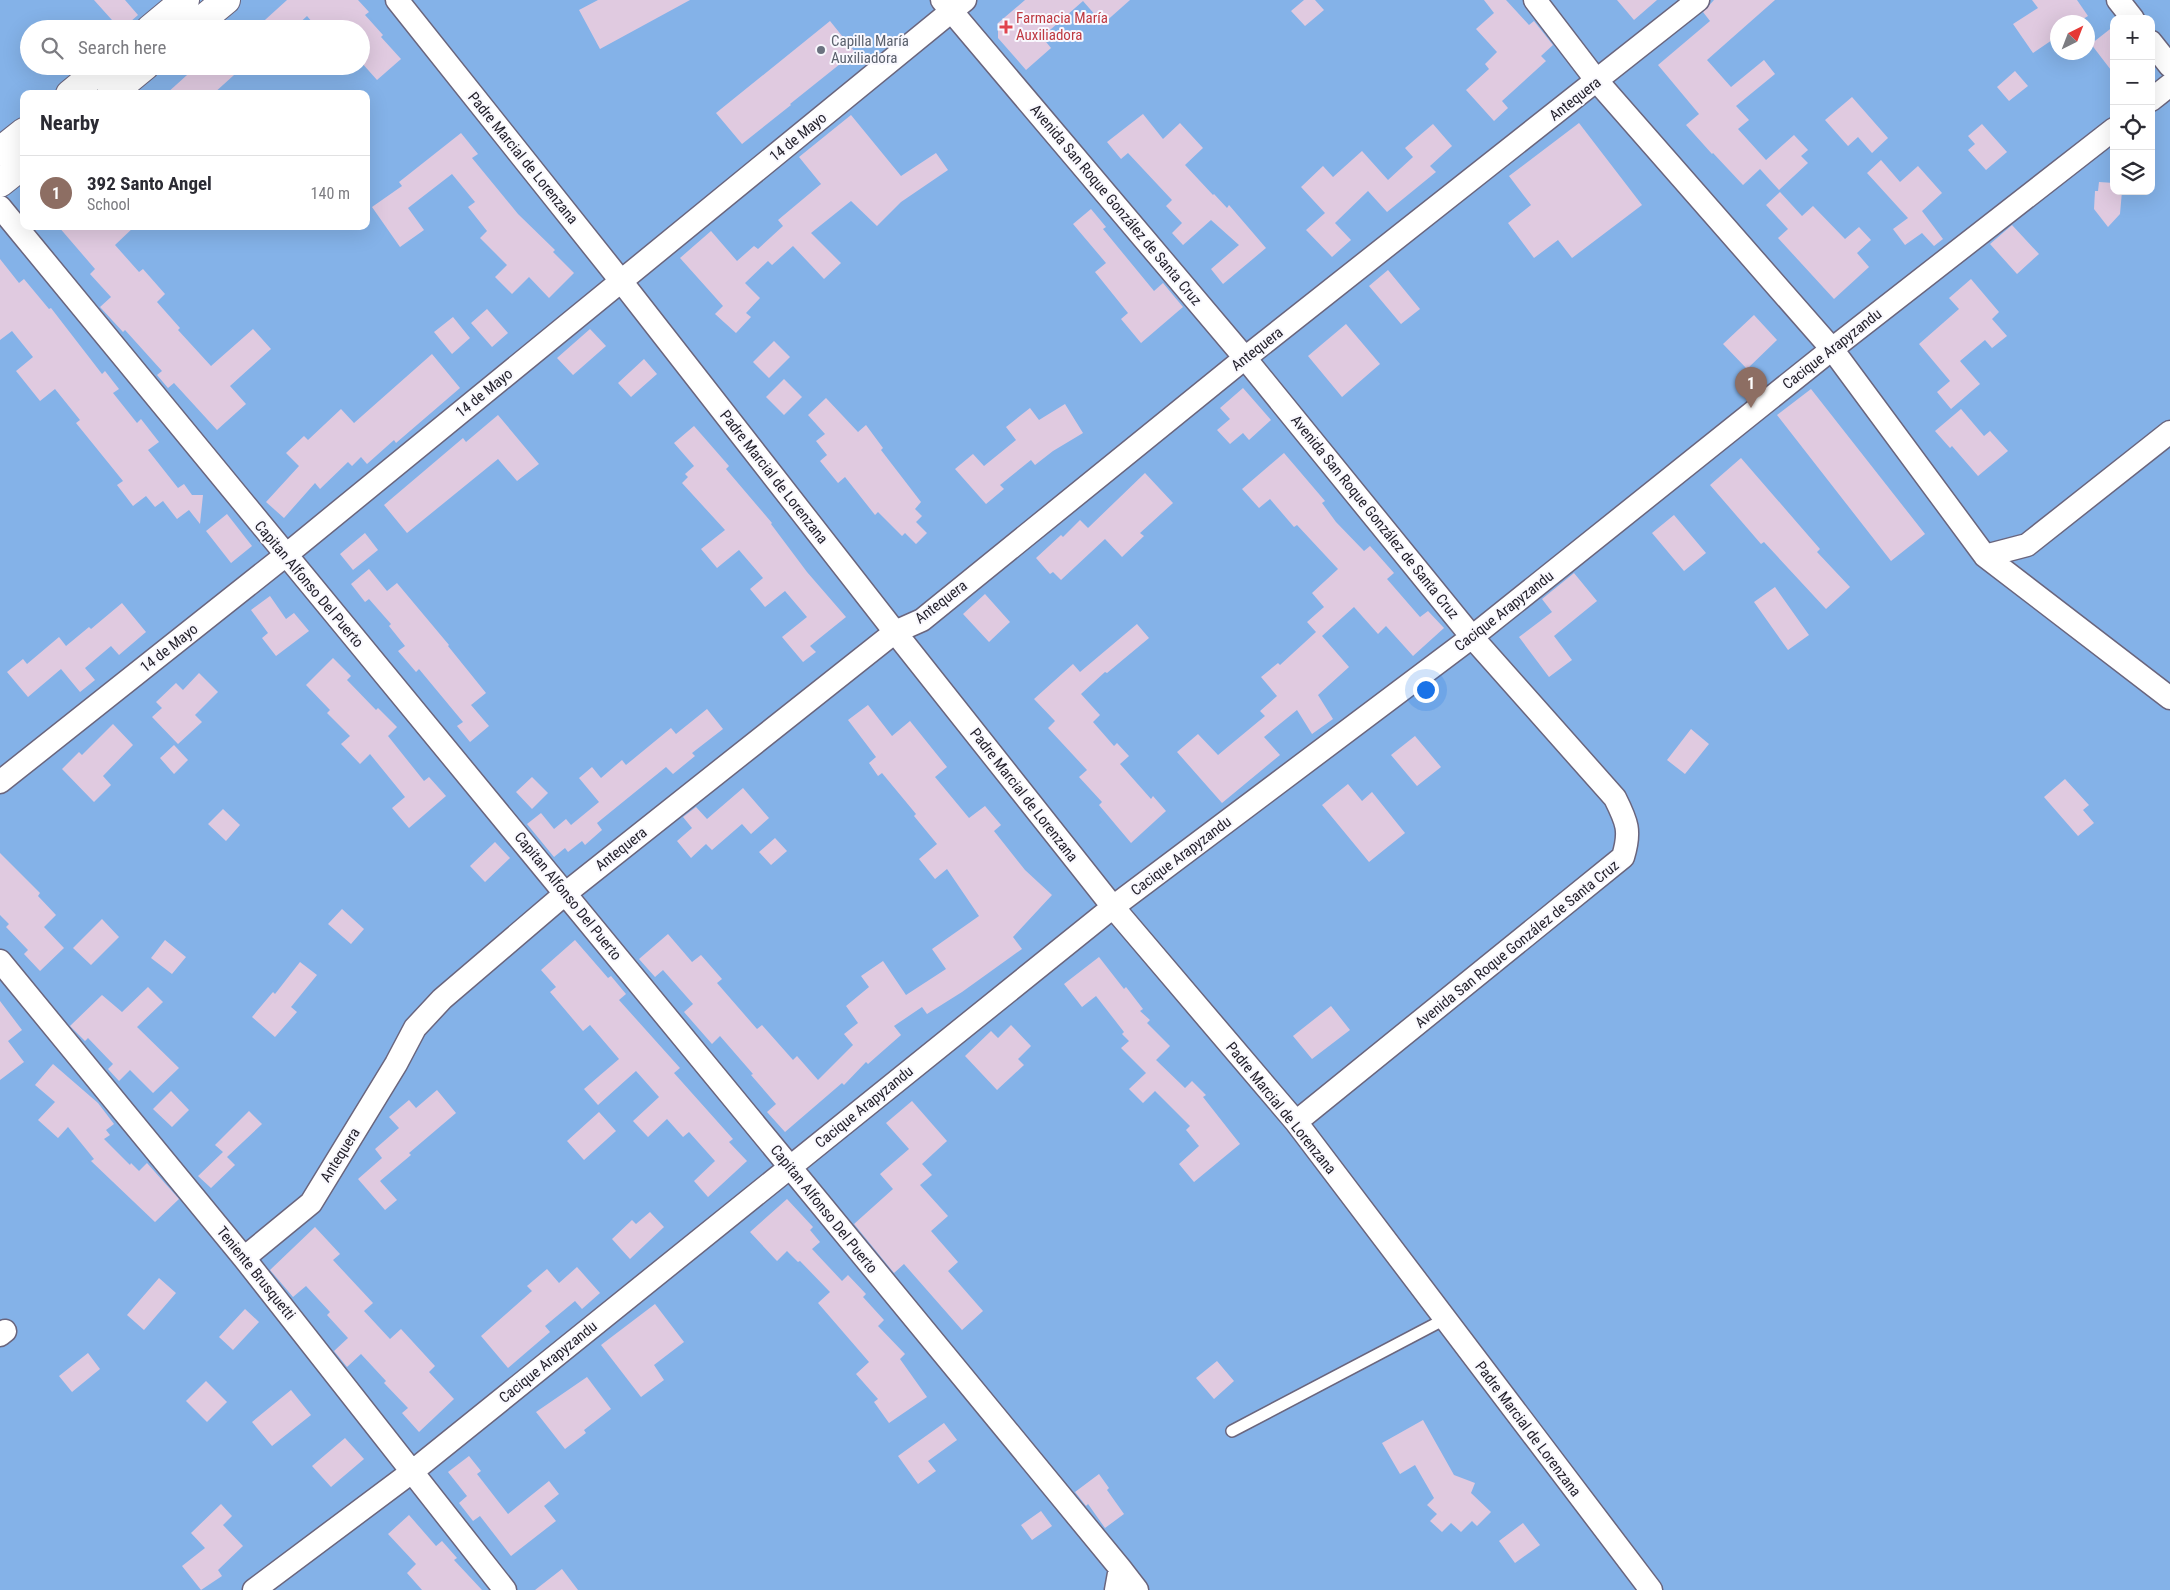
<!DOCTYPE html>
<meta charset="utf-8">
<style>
:root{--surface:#fff;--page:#f2f2f3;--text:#2b2b33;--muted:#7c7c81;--line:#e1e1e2;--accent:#a61759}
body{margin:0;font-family:"Roboto Condensed",sans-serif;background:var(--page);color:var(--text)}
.controls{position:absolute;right:15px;top:15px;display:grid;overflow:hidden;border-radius:10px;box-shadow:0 5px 20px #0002}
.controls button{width:45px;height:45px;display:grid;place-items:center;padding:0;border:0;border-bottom:1px solid var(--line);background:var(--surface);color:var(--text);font:25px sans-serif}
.compass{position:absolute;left:2050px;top:15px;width:45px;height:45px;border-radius:50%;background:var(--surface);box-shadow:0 5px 20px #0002;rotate:42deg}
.you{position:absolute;left:1425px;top:689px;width:18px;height:18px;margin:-12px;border:4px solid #fff;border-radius:50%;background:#1a73e8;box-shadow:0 0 0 8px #1a73e833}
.badge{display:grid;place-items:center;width:32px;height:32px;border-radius:50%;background:var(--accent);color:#fff;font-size:16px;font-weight:700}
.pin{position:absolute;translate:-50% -41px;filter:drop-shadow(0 1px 2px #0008)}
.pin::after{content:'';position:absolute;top:26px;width:18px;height:15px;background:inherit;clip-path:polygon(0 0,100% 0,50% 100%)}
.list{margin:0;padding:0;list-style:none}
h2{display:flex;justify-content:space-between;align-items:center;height:65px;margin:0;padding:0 20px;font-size:21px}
h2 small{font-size:16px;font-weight:400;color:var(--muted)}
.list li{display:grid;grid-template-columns:32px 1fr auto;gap:15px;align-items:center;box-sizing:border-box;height:75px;padding:0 20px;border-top:1px solid var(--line)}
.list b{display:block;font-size:19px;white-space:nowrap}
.list p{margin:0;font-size:16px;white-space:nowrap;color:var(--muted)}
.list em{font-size:16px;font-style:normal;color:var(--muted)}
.icon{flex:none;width:28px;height:28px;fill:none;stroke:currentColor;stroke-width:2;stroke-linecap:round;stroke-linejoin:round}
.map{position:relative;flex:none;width:2170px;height:1590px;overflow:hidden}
.search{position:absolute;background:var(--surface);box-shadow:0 5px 20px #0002;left:20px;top:20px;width:350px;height:55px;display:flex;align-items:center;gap:12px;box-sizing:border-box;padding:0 18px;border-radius:28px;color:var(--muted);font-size:19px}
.panel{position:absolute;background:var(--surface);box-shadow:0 5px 20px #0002;left:20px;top:90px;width:350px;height:140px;border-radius:10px}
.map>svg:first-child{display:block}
.water{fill:#84b2e8;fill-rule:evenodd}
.building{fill:#e0cae0}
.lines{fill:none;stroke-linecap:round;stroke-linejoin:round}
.lane-casing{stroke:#6a657d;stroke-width:14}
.street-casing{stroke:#6a657d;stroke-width:25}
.secondary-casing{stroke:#6a657d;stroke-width:30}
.lane{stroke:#fff;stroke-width:11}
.street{stroke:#fff;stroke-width:22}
.secondary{stroke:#fff;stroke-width:28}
.health-dot{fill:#e0444e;stroke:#f9f8fe;stroke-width:2}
.worship-dot{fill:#6b7280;stroke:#f9f8fe;stroke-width:2}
.labels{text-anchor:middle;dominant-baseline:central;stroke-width:4;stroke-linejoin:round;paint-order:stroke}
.health-label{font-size:15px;fill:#be3a42;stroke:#f9f8fe;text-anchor:start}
.worship-label{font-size:15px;fill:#5b616d;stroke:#f9f8fe;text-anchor:start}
.street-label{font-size:15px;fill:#211f29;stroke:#f9f8fe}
</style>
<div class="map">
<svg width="2170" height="1590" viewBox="0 0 2170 1590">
<rect width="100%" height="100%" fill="#ede8ff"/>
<path class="water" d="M0,0H2170V1590H0ZM2114,19H2151V191H2114ZM2058,22H2088V52H2058ZM29,29H361V66H29ZM24,94H366V226H24Z"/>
<path class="building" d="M94,0H125L138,15L122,29H120Z
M287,0H358L369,12L365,15L383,35L381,37L401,59L377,80L361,62V29H318L307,16L293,29H255Z
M598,0H690L600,49L579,10Z
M1025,0H1130L1103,24L1083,1L1042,37L1051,48L1026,70L998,38V23Z
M1304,0H1315L1324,10L1305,26L1291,11Z
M1484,0H1506L1529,25L1534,21L1553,45L1541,56L1546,61L1502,101L1508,108L1494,121L1466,90L1489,69L1485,64L1497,52L1476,29L1494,13Z
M1617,0H1657L1634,20Z
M1714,0H1775L1707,60L1731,87L1764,60L1775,74L1736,106L1749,120L1738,129L1766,160L1794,135L1808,150L1801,156L1808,163L1779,190L1760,169L1743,185L1713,153L1712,154L1686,125L1699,114L1658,65L1710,21L1703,12Z
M2032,0H2077L2088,16L2078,22H2058V36L2033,53L2013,24L2038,8Z
M830,21L855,52L790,104L791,105L742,144L716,113Z
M2114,26V74L2091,44Z
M197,66H244L213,94H166Z
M2015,71L2028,86L2009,101L1997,87Z
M1852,97L1888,138L1872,153L1858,137L1848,146L1825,120Z
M1143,114L1163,139L1180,123L1203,148L1185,165L1213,195L1214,194L1227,208L1229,205L1266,248L1223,284L1211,269L1239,245L1211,220L1183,245L1172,233L1182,223L1166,206L1172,200L1128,153L1121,159L1107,142Z
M851,115L901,176L936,153L948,170L901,202L877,226L851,201L811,233L841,263L824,279L793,246L772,265L768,261L745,283L760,298L746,313L751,317L736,333L715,314L723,306L680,258L711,231L737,261L754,246L758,249L783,226L778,220L821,184L799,157Z
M1579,123L1642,205L1572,258L1558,240L1534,258L1508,223L1531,205L1509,176Z
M1433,124L1452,146L1430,166L1436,172L1387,212L1368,191L1335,223L1351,240L1332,257L1306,230L1325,213L1301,187L1323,166L1333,177L1362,151L1388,180L1413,157L1405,148Z
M1982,124L2007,152L1986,170L1968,150L1975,144L1968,136Z
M461,133L478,154L472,158L518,214L555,250L553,252L574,273L549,298L529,277L512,294L495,277L507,265L480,238L487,231L468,207L475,202L452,174L408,208L424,230L400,247L372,207L402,186L399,182Z
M1881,160L1900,182L1918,166L1942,193L1922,211L1943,239L1934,246L1922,233L1905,245L1893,229L1908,218L1867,173Z
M2099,182L2114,183V191H2122L2120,214L2108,227L2094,209L2095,191H2098Z
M1780,192L1802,216L1813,206L1845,239L1859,227L1871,240L1857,253L1869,267L1834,299L1778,238L1788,229L1766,205Z
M1091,209L1106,227L1103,229L1154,291L1163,283L1183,307L1141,343L1121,319L1128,313L1095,272L1106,263L1073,224Z
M2012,225L2039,254L2017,274L1990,244Z
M58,226H135L115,245L139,272L143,269L165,294L157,302L180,328L178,330L211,366L253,329L271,349L230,386L246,404L217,430L174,383L168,388L157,375L162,371L125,330L123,332L100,307L111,297L90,274L95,269Z
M0,259L19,283L24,279L49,309L51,308L102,374L105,371L119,389L113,393L137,423L141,419L159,442L148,450L178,488L184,484L192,495H203L200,524L189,510L177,519L163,501L155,507L146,496L133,506L117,485L123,481L76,423L80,420L55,389L40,401L16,371L33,357L12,331L0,340Z
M1388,270L1420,309L1401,324L1369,286Z
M1971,279L1999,312L1992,319L2007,336L1992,348L1985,340L1960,361L1980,384L1951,409L1937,392L1950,381L1919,344L1959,309L1949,298Z
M487,309L508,333L492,347L471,323Z
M1754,315L1777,340L1747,369L1723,344Z
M453,317L470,338L452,354L434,332Z
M1346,324L1380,364L1342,397L1308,356Z
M590,329L606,346L573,375L557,358Z
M774,341L790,357L769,378L753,362Z
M432,354L460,388L396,443L394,440L367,464L361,457L352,466L348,462L320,489L315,483L284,518L266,502L299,466L286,453L304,436L308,440L341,409L354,423Z
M644,359L657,374L631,397L618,383Z
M784,379L802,397L784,415L766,397Z
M1243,388L1271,420L1249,440L1243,433L1230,444L1217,430L1230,419L1220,408Z
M1811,389L1925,534L1891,561L1777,415Z
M826,398L858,432L866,425L883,448L881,450L921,502L915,509L922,516L916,522L927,533L916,544L905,533L902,536L878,512L875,515L845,477L838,483L820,461L827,455L816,441L825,434L808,415Z
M1065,404L1083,433L1053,451L1035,465L1031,460L1000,485L1004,489L986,504L955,469L973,454L984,466L1016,440L1006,427L1030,408L1039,420Z
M1961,409L1984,436L1990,431L2008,451L1978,476L1952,446L1950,448L1935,431Z
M498,415L539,464L517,481L498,459L407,533L384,505L463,438L466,442Z
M694,426L729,466L726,469L772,523L771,524L807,572L846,617L810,646L816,652L803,662L782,637L807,617L785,591L765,607L750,589L763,578L739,550L717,568L701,549L725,530L682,483L688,477L685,474L694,466L674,443Z
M1284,453L1325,501L1322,503L1336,522L1364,551L1370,546L1394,573L1387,579L1420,617L1428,611L1444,628L1413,656L1386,626L1378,634L1354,607L1322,636L1349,667L1318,695L1333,719L1312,734L1297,710L1264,737L1280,755L1222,803L1177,752L1198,734L1218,755L1265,716L1260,711L1277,696L1261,677L1278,663L1280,665L1316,632L1307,622L1324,607L1312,593L1338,569L1297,525L1294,527L1270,499L1259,508L1242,489Z
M1741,458L1820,549L1817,552L1850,587L1826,609L1764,542L1761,544L1710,485Z
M1145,473L1173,503L1140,533L1144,536L1122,557L1105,539L1061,580L1053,572L1050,574L1036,558L1061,535L1063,537L1080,520L1088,528Z
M227,514L252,546L231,563L206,531Z
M1674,515L1706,553L1684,571L1652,533Z
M365,533L378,550L353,570L340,554Z
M369,569L387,591L397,583L449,645L448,646L486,693L471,705L489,726L470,742L457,726L463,722L419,669L416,672L398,651L405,646L389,626L391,624L369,599L365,602L351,584Z
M1574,573L1597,601L1554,636L1572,660L1549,677L1519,637L1552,612L1542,599Z
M1775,587L1809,635L1788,650L1754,602Z
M985,594L1010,622L989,642L963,614Z
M270,596L286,619L294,613L309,631L276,656L262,638L268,633L251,610Z
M122,603L146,632L119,655L111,646L85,668L95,680L80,692L61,669L28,697L7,672L23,659L27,664L59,637L66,646L89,627L91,629Z
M1137,624L1149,638L1107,673L1105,672L1081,694L1100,715L1093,722L1114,746L1117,743L1129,756L1120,764L1151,799L1153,796L1166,811L1131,843L1099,805L1102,802L1079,777L1087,770L1048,728L1055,721L1034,699L1073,664L1080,672Z
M333,658L351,676L347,680L376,710L378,708L397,727L388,736L424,781L429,777L446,796L409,828L392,808L405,797L370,754L360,764L341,744L350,736L327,713L330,710L306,685Z
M199,673L218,692L195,715L202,722L178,744L152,717L162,708L156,702L176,683L183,690Z
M868,705L892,736L910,721L947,767L935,777L969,818L985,806L1001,825L994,831L1025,870L1052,895L1013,937L1022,949L962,992L927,1014L922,1007L894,1026L901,1035L868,1064L866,1062L844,1085L842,1083L785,1132L767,1112L776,1104L751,1075L753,1074L720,1036L712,1044L684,1012L693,1004L663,970L655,977L639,959L668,934L692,962L701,955L722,979L717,983L757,1029L762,1025L793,1060L797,1056L818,1080L853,1045L844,1034L858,1023L846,1006L869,987L861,976L883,961L906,995L946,969L932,949L979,916L947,869L935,879L919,859L937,844L914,816L916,814L882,773L878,776L869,763L876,757L848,720Z
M707,709L723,729L692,753L695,756L673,774L666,767L597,823L602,830L585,845L582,841L568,852L565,848L554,857L527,824L541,813L554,829L566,819L571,825L599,802L579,778L592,767L601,778L622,760L626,765L671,728L676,734Z
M113,724L133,745L103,776L111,785L94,802L62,769L79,752L82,755Z
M1691,729L1709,744L1685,774L1667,760Z
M1415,736L1441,767L1417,786L1391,755Z
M174,745L188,760L174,774L160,758Z
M532,777L548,793L532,809L516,792Z
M2065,779L2089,805L2083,810L2094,823L2078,836L2044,797Z
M1348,784L1362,801L1372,792L1405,833L1369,862L1322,805Z
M743,788L769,818L751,834L742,824L712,850L706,844L691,858L677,841L692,828L683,817L696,807L707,819Z
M223,809L240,825L226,841L208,824Z
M775,838L787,851L771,865L759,852Z
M495,842L510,858L485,882L470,866Z
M0,853L40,893L38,896L56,915L44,927L64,948L40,971L24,954L28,950L6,927L9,924L0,915Z
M342,909L364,929L351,944L328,924Z
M102,919L119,937L91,965L73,948Z
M165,940L186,957L172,974L151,958Z
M575,940L608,978L611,976L626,994L619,1000L680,1068L674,1073L733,1139L729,1142L747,1161L708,1197L694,1181L715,1161L689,1132L683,1137L667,1119L648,1137L633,1121L659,1097L636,1071L598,1105L584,1089L619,1059L590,1025L583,1031L550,992L556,987L541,970Z
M1099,957L1124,989L1126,987L1143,1009L1140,1011L1150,1020L1147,1023L1170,1046L1156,1060L1185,1088L1192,1081L1206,1095L1203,1097L1240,1144L1194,1182L1179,1164L1199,1146L1186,1130L1190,1126L1155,1091L1143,1103L1129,1089L1146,1073L1121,1048L1129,1041L1122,1034L1124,1032L1096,996L1082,1007L1064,984Z
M300,962L317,975L291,1007L297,1012L275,1037L252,1017L273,992L275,994Z
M148,987L163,1002L137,1027L179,1068L153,1093L130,1070L119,1081L108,1069L113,1064L88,1038L85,1041L70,1026L102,995L122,1012Z
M0,1001L22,1030L8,1041L24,1062L0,1080Z
M1331,1006L1350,1030L1312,1059L1293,1036Z
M1011,1025L1031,1046L1018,1059L1024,1065L997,1090L965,1056L991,1031L998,1038Z
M53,1064L98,1103L114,1124L106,1130L110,1135L104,1139L130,1165L131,1163L139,1171L147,1163L179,1199L155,1222L91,1161L94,1159L68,1127L58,1138L38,1120L55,1102L35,1085Z
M437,1090L456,1113L409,1153L411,1155L380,1181L397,1200L385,1210L358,1179L382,1158L375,1149L399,1128L389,1117L409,1100L416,1108Z
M171,1091L189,1110L172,1127L153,1109Z
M912,1101L947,1141L922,1164L932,1175L920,1185L948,1216L931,1231L958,1262L948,1271L983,1311L962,1330L904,1264L894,1273L854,1224L893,1189L880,1174L909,1149L886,1123Z
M249,1111L262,1124L227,1157L235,1165L211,1188L198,1176L223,1152L215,1145Z
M599,1112L616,1131L584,1160L567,1141Z
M787,1199L813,1227L810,1230L820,1242L812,1249L842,1281L848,1275L866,1294L863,1297L884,1320L878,1326L905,1354L900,1359L927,1397L889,1423L874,1402L878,1399L856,1374L869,1362L818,1303L830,1292L800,1261L798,1262L787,1251L777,1261L750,1232Z
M650,1212L664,1227L630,1259L612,1239L632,1220L636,1224Z
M315,1227L340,1254L333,1260L373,1303L364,1311L390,1339L401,1329L435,1366L429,1372L454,1399L419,1432L402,1413L408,1408L384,1383L386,1381L361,1354L347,1367L334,1351L348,1338L327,1315L330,1312L306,1286L293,1297L270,1270Z
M577,1267L600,1293L582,1309L575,1301L545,1326L550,1332L508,1368L481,1336L532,1291L527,1286L547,1269L559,1283Z
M159,1278L176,1293L144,1330L127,1315Z
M655,1304L684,1342L654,1365L664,1380L641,1397L601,1345Z
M245,1309L259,1322L233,1350L219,1337Z
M88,1353L100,1369L72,1392L59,1376Z
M1217,1361L1234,1381L1214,1399L1196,1378Z
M587,1377L611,1409L584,1430L586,1433L565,1449L536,1412Z
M206,1381L227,1402L207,1422L186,1401Z
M291,1390L311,1415L272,1446L252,1422Z
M1423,1420L1454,1475L1475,1483L1471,1493L1491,1512L1477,1526L1472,1521L1461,1532L1451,1523L1442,1532L1430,1521L1437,1514L1427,1505L1434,1498L1415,1465L1400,1474L1382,1443Z
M944,1423L957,1440L928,1461L936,1471L918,1484L898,1456Z
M345,1438L364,1459L331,1487L312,1466Z
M469,1456L481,1471L477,1474L508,1514L549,1481L559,1494L544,1506L556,1521L511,1556L480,1516L473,1521L459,1503L467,1496L448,1472Z
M1099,1474L1109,1488L1107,1490L1124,1514L1105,1528L1088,1504L1086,1506L1075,1492Z
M221,1504L232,1516L223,1525L243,1546L218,1570L222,1576L201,1590L182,1566L205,1548L191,1533Z
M1041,1511L1052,1526L1032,1540L1021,1525Z
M409,1515L436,1546L442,1541L457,1558L454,1560L482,1590H422L407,1573L416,1564L388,1534Z
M1523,1523L1540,1545L1515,1563L1499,1541Z
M562,1569L578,1590H535Z"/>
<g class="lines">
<defs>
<path id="lane" d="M1232,1431L1445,1319"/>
<path id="street" d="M397,0L621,281L895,632L1113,907L1296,1122L1651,1590
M942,0L1245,358L1472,637L1615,798C1627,822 1631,831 1623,857L1296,1122
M1535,0L1597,81L1832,349L1985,556L2170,698
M2118,0L2133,19
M2151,42L2170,66
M2151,100L2170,85
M0,207L1120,1568L1116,1590
M1985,556L2027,545L2170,432
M0,782L286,555L965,0
M0,961L244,1258L505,1590
M244,1258L311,1203L396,1064L415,1028L442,999L566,893L895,632L922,620L1245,358L1698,0
M0,1335L5,1331
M1120,1568L1137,1590
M254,1590L413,1471L1113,907L1472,637L1832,349L2114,129"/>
<path id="secondary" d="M150,29L185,0
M191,29L226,0
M70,94L104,66
M111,94L145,66
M0,151L24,132
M0,183L24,164"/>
</defs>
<use href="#lane" class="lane-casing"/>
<use href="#street" class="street-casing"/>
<use href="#secondary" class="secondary-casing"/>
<use href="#lane" class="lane"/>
<use href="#street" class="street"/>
<use href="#secondary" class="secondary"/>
</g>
<path class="health-dot" d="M1003.5 19.5h5v5h5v5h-5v5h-5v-5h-5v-5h5z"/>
<circle class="worship-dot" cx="821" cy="50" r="5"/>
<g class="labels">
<g class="health-label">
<text x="1016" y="18">Farmacia María<tspan x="1016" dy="17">Auxiliadora</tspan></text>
</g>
<g class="worship-label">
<text x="831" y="41">Capilla María<tspan x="831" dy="17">Auxiliadora</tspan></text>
</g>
<g class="street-label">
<text transform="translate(1575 99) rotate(-38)">Antequera</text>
<text transform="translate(798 137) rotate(-39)">14 de Mayo</text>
<text transform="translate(523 158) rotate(51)">Padre Marcial de Lorenzana</text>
<text transform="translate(1116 205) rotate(50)">Avenida San Roque González de Santa Cruz</text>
<text transform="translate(1257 349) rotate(-38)">Antequera</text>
<text transform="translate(1832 349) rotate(-38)">Cacique Arapyzandu</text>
<text transform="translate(484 393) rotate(-39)">14 de Mayo</text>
<text transform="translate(774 477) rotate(52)">Padre Marcial de Lorenzana</text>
<text transform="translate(1375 517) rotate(51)">Avenida San Roque González de Santa Cruz</text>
<text transform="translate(309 584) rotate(50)">Capitan Alfonso Del Puerto</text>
<text transform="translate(941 602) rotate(-37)">Antequera</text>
<text transform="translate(1504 611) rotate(-38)">Cacique Arapyzandu</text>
<text transform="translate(169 648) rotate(-38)">14 de Mayo</text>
<text transform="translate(1024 795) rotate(52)">Padre Marcial de Lorenzana</text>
<text transform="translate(621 849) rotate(-38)">Antequera</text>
<text transform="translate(1181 856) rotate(-37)">Cacique Arapyzandu</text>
<text transform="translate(568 896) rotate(51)">Capitan Alfonso Del Puerto</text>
<text transform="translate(1517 944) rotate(-39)">Avenida San Roque González de Santa Cruz</text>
<text transform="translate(864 1107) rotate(-39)">Cacique Arapyzandu</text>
<text transform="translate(1281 1108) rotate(51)">Padre Marcial de Lorenzana</text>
<text transform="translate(340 1155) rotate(-58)">Antequera</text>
<text transform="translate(824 1209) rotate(51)">Capitan Alfonso Del Puerto</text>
<text transform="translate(256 1273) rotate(51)">Teniente Brusquetti</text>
<text transform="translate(548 1362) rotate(-39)">Cacique Arapyzandu</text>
<text transform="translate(1528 1429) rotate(53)">Padre Marcial de Lorenzana</text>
</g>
</g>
</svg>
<div class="controls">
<button>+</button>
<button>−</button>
<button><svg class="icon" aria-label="locate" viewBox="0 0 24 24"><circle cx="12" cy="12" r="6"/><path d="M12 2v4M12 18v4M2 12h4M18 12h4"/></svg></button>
<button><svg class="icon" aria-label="layers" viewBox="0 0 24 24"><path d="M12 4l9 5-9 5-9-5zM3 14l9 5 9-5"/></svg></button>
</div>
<svg class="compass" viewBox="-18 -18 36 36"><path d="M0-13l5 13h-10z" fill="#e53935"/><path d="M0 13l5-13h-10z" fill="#7c7c81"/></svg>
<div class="you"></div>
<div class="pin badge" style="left:1751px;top:408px;background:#8d6e63">1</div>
<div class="search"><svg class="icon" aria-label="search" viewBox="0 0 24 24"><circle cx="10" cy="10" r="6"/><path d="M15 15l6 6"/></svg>Search here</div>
<section class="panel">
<h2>Nearby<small></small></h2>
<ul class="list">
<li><span class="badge" style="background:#8d6e63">1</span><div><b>392 Santo Angel</b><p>School</p></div><em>140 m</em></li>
</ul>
</section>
</div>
